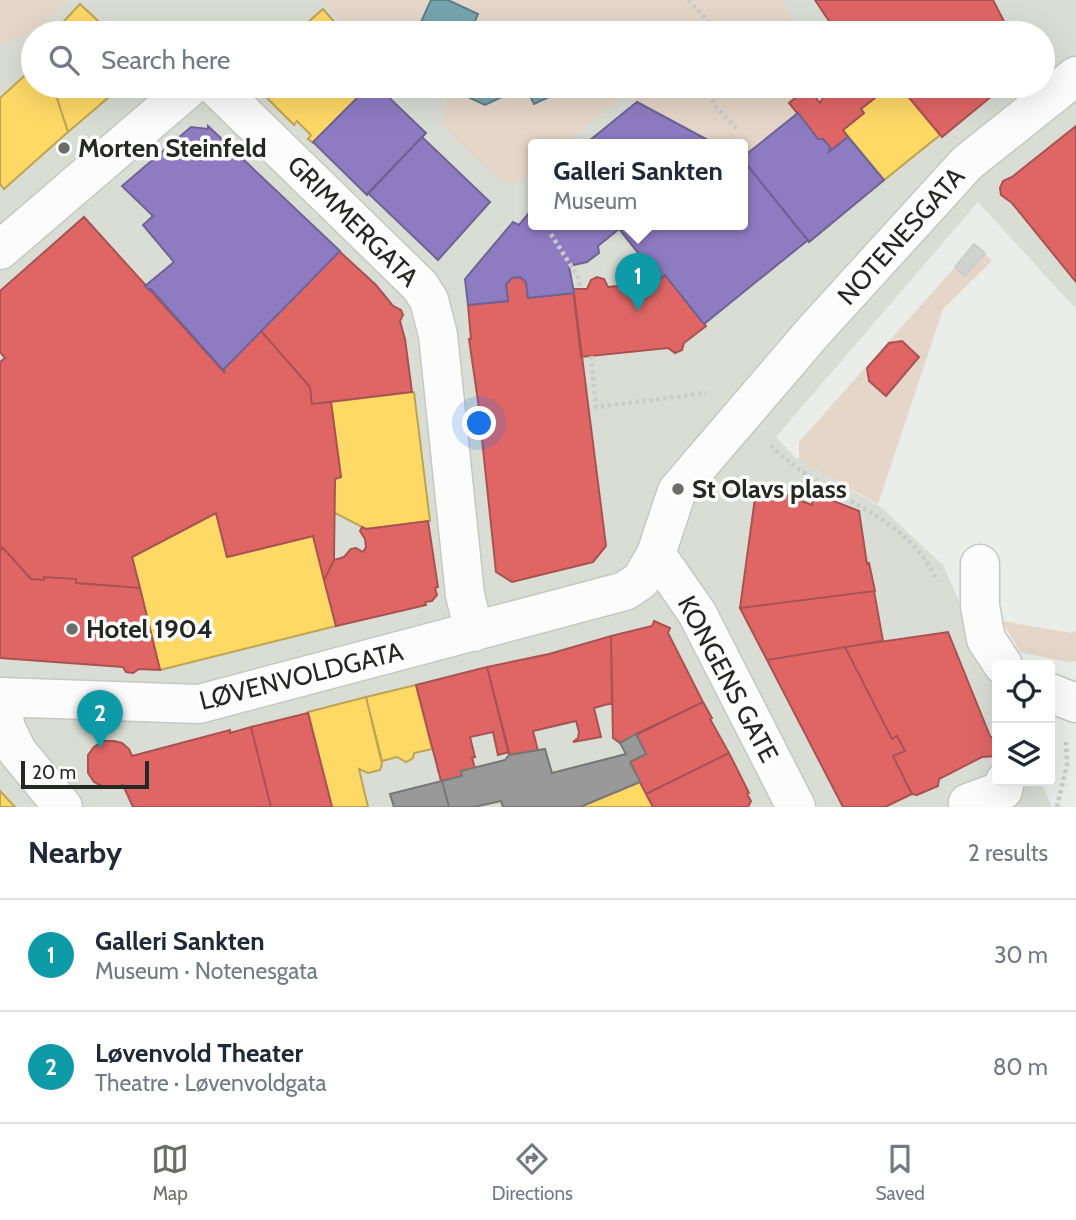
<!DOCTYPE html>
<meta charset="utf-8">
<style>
:root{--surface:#fff;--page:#f6f6f7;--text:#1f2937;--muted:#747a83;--line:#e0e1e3;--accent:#6b6d69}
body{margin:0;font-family:Cabin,sans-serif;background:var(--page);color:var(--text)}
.controls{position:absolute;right:21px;bottom:21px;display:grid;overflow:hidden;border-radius:7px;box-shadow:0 7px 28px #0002}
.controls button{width:63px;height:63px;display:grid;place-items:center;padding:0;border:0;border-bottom:2px solid var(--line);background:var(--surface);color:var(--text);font:35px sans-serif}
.scale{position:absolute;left:21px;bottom:18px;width:128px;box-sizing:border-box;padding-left:7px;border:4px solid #262825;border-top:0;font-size:19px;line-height:24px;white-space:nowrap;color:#262825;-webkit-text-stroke:5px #fff;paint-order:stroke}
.you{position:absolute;left:480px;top:424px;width:24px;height:24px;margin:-18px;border:5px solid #fff;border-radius:50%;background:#1a73e8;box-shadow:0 0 0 10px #1a73e833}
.badge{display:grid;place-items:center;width:46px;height:46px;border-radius:50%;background:var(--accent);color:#fff;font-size:23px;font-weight:700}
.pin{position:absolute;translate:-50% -58px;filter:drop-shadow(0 2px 4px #0008)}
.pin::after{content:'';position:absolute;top:37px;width:24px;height:21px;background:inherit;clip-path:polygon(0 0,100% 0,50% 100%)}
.popup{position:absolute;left:528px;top:139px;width:220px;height:91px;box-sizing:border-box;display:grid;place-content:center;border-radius:7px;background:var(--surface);filter:drop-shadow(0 2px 5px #0005);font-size:23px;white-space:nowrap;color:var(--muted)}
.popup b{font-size:26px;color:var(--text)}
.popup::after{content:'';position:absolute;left:50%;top:100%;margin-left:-14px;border:14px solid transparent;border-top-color:var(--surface)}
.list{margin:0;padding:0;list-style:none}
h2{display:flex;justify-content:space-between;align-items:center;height:91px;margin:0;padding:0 28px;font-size:30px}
h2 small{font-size:23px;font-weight:400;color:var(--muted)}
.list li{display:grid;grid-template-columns:46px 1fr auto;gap:21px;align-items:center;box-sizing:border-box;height:112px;padding:0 28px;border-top:2px solid var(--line)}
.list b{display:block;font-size:26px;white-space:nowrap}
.list p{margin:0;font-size:23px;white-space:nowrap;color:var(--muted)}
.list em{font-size:23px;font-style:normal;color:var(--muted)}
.icon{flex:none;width:38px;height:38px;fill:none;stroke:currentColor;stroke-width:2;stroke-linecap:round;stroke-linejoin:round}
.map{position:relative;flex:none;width:1076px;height:807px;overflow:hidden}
.search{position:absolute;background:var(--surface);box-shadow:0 7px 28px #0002;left:21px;right:21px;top:21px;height:77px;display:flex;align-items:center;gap:18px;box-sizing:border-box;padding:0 24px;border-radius:38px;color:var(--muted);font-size:26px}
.sheet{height:315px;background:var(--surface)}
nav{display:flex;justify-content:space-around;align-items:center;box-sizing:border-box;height:98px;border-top:2px solid var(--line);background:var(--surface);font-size:19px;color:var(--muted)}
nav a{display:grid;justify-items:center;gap:4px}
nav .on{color:var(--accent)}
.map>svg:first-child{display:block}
.built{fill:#daddd4;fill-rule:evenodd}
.green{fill:#e4d6c8}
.homes{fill:#ffd966;stroke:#bea452;stroke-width:2}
.shops{fill:#e06666;stroke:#a85352;stroke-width:2}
.offices{fill:#8e7cc3;stroke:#6f6394;stroke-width:2}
.public{fill:#76a5af;stroke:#5e8086;stroke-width:2}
.industry{fill:#999;stroke:#767776;stroke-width:2}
.building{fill:#d0d3cf;stroke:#cbceca;stroke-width:2}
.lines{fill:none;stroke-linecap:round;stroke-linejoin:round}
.minor-casing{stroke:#c6c8c4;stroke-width:41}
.path{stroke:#cbccca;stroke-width:4.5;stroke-dasharray:3.5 3.5;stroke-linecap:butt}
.minor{stroke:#fcfcfc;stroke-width:38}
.poi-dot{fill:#6b6d69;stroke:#fff;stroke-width:2.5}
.labels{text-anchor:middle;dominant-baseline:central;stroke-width:7;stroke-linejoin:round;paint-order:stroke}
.poi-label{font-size:26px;font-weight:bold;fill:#262825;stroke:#fff;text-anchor:start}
.street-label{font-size:26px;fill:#262825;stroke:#fff}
</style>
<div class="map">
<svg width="1076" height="807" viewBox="0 0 1076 807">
<rect width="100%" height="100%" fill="#ebede8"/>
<path class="built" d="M0,0H1076V306L1074,307L978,202L776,437L796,458L881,507L943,565L997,686V781H1040L1052,807H0ZM33,33H1043V86H33ZM533,145H743V225H533Z"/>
<path class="green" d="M0,0H66L39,29L0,44Z
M321,0H783L797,33H353Z
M418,86H804L816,98L743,157V145H718L637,102L628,92L562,145H533V180L509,184L499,180L442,125L447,100Z
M985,253L992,261L943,309L878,504L799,460V442L955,267L965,276Z
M1002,621L1072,633L1076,630V661L1068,662L1020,652Z"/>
<path class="homes" d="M80,4L111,33H53Z
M323,9L344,33H301L310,26L307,23Z
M33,68V86H53L68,132L4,189L0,184V98Z
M53,86H122L68,132Z
M259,86H336L343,92L348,87L347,86H369L313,143L308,139L311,135L297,121L294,125L257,88Z
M890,86L907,95L940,135L884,180L843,130L864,113L861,109Z
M414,392L430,521L366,529L333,512L335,479L341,477L331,402Z
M216,513L227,557L313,536L336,626L160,670L132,557Z
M416,685L432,749L414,753L413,758L406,762L397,757L382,761L366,697Z
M366,697L382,764L380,770L368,773L359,769L368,807H332L308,712Z
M640,782L653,807H580Z
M0,791L15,807H0Z"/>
<path class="shops" d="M815,0H993L1010,33H837Z
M829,86H890L861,109L864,113L843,130L848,137L829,152L830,147L823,139H818L789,103L808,88L820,103Z
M894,86H1004L942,137L907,95Z
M1076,126V282L1012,203L1001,195L1000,188L1003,181L1012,177Z
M84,217L225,373L223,369L261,331L310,387L312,404L331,402L341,477L335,479L334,560L324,580L313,536L227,557L216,513L132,557L140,588L76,583V579L44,577V580L31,579L3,548L0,549V362L5,358L0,352V291Z
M339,251L376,285L393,306L401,310L403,315L400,321L405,339L412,392L312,404L310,387L261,331Z
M665,275L706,326L684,343L682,350L675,353L668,348L581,357L573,289H587L591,280L597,277L604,279L608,287L655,282Z
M520,277L526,282L528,298L574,293L606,546L593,562L512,582L496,572L478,401L469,339H471L468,305L508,301L506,284L512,278Z
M902,341L919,357L886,396L869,381L867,368L889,343Z
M771,489L812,505L813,493L859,511L867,564L869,563L875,591L740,608L755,498Z
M428,521L438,587L435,588L437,595L432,601L425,602L426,605L336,626L324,580L334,560L344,557L351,549L356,548L363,552L366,547L365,539L360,531L362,527L366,529Z
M3,548L31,579L44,580V577L76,579V583L140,588L160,670L139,669L133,673L126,672L123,667L0,658V551Z
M874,591L883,641L767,660L740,608Z
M654,621L670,628L668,633L703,702L620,743L613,738L611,636L652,626Z
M948,632L990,736L997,743V750L995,756L982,757L939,779L938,786L917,795L912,794L893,756L905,751L897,736L892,739L845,647Z
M611,636L612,703L594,708L601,737L573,742L578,738L579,732L576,721L533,731L538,751L509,755L487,667L549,654Z
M845,647L892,739L897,736L905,751L893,756L912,794L885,807H843L767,660Z
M487,667L509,752L498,755L493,732L470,737L475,757L472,758L475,768L461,771L462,776L441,781L416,685Z
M703,702L712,718L710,719L729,753L646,794L630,762L646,754L636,734Z
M308,713L332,807H271L251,727Z
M251,727L271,807H133L123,785L114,788L104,787L94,782L88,773V755L94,747L103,741H114L122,743L129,749L132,756L230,730V733Z
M729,753L749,793L747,794L751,801L748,807H653L646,794Z"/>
<path class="offices" d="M369,86H377L426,133L367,195L313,142Z
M637,102L717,145H584Z
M798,113L818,139H823L830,147L829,152L848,137L884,180L809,242L743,160V157Z
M208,126L340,251L223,370L151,289L149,290L145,286L174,262L143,225L153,216L122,186L191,127L208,129Z
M422,137L490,202L438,260L368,193Z
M743,160L808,240L704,324L665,275L659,279L619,229L598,246L599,253L587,262L569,266L574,293L528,298L526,282L520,277L512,278L506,284L508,301L468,305L465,279L513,222L519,225L533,208V225H743Z"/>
<path class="public" d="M431,0H448L478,14L471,31L476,33H416Z
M444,86H546L551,96L534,104L525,86L485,105Z"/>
<path class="industry" d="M636,734L646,754L630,762L640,782L580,807H503L501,801L474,807H449L442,781L462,776L461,771L505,760L509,755L545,749L552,773L626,754L620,743Z
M442,781L449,807H394L390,794Z"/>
<path class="building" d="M974,244L985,253L965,276L955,267Z"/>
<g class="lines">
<defs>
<path id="minor" d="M215,86L420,286L429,300L438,335L465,595L474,632
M0,250L191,86
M656,554L697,613L796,807
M980,564V606L986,639L1003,665
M1050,693L1076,703
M0,697L199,704L625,591L641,580L656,554L677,491L814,331L967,163L1076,76
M3,697L5,726L17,751L63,807
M968,803L1003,790L1005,781"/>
</defs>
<use href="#minor" class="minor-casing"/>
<path class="path" d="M688,0L711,24L708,33
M708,86L714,105L738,130
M551,234L578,277L580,288
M591,356L596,407L706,393
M771,445C819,497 909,513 937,581
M1057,807L1067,764L1066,742"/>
<use href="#minor" class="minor"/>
</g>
<g class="poi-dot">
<circle cx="64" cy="148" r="7"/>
<circle cx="678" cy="489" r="7"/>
<circle cx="72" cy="629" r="7"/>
</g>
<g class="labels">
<g class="poi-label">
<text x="78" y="148">Morten Steinfeld</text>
<text x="692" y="489">St Olavs plass</text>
<text x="86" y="629">Hotel 1904</text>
</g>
<g class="street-label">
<text transform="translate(353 221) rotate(45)">GRIMMERGATA</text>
<text transform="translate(901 236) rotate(-48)">NOTENESGATA</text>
<text transform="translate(301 676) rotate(-14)">LØVENVOLDGATA</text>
<text transform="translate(728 679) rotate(62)">KONGENS GATE</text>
</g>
</g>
</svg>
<div class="controls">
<button><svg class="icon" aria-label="locate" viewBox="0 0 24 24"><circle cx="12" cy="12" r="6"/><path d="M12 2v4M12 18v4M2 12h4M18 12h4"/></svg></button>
<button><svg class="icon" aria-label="layers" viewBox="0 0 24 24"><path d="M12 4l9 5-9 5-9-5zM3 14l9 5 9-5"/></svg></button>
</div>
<div class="scale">20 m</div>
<div class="you"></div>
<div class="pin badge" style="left:638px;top:311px;background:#0f9aa8">1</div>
<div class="popup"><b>Galleri Sankten</b>Museum</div>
<div class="pin badge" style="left:100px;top:748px;background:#0f9aa8">2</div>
<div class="search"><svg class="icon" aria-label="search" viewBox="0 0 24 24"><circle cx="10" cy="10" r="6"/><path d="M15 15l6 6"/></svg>Search here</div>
</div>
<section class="sheet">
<h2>Nearby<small>2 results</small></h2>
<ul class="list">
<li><span class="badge" style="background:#0f9aa8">1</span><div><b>Galleri Sankten</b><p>Museum · Notenesgata</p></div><em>30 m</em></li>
<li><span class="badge" style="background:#0f9aa8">2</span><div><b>Løvenvold Theater</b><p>Theatre · Løvenvoldgata</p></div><em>80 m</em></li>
</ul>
</section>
<nav>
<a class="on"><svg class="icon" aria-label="map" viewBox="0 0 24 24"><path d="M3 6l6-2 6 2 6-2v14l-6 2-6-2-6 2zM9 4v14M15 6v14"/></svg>Map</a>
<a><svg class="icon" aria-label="directions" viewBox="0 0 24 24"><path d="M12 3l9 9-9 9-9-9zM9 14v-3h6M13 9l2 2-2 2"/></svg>Directions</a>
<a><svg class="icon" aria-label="saved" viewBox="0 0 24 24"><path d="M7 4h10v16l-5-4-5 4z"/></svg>Saved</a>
</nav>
